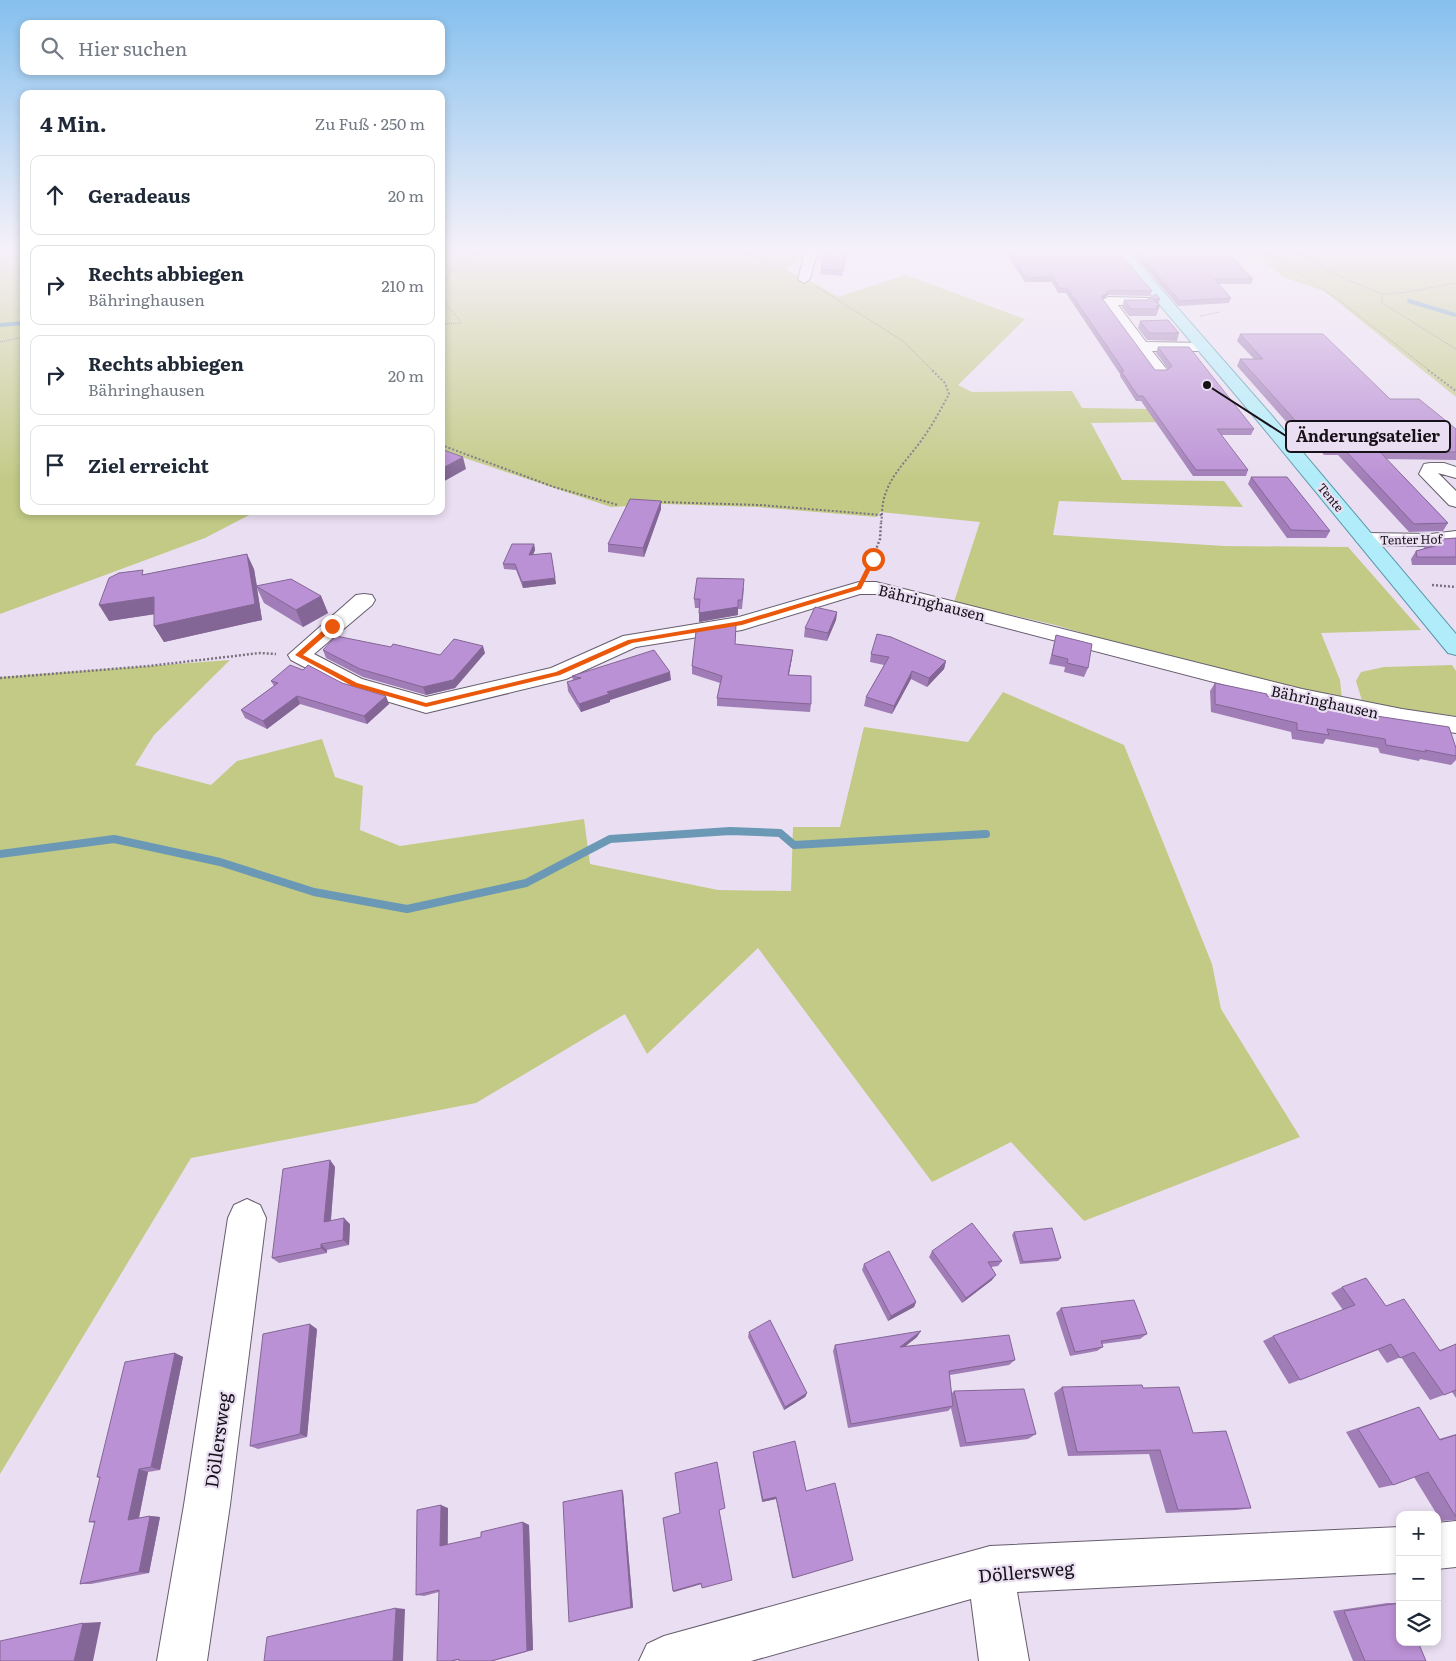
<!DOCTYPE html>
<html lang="de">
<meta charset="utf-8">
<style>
:root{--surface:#fff;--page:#f6f6f7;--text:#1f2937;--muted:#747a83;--line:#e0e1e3}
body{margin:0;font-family:Literata,serif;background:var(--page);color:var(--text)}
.controls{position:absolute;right:15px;bottom:15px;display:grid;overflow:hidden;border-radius:10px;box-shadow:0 2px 8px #0003}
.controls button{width:45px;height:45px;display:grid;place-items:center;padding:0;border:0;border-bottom:1px solid var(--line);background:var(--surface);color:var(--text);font:25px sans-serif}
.stop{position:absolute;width:15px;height:15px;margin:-11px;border:4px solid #ea580c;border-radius:50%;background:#fff}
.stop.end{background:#ea580c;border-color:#fff;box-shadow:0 1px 5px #0008}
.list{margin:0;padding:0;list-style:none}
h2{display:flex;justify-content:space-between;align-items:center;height:65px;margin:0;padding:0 20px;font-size:21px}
h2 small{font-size:16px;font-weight:400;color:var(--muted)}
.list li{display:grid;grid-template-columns:32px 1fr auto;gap:15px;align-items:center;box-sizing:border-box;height:80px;margin:0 10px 10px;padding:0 10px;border:1px solid var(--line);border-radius:10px}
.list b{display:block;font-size:19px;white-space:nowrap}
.list p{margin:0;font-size:16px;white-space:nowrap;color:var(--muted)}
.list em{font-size:16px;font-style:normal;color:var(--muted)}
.icon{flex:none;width:28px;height:28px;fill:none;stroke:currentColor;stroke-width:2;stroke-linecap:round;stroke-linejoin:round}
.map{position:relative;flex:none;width:1456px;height:1661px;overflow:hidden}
.search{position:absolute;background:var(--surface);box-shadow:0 2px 8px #0003;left:20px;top:20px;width:425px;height:55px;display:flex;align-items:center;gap:12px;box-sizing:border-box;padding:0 18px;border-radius:10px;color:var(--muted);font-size:19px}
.panel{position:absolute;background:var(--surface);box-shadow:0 2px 8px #0003;left:20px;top:90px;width:425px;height:425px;border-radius:10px}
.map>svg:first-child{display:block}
.green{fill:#c2ca86}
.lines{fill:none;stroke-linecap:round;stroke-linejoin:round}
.stream-far1{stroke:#6b99b5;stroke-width:4}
.stream{stroke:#6b99b5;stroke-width:8}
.minor-casing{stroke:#665d6d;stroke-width:2}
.major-casing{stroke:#5898a8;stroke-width:2}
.path-far2{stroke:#79727e;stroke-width:1;stroke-dasharray:1 1;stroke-linecap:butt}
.path-far1{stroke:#79727e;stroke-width:2;stroke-dasharray:2 2;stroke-linecap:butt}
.path{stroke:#79727e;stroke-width:2.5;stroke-dasharray:2 2;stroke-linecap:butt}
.minor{fill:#fff;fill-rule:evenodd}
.major{fill:#b0ecf9;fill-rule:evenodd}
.wall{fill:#a17db7}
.shaded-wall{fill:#836695}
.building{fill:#bb91d5;stroke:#836695}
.route{fill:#ea580c}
.labels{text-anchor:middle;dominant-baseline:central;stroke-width:4.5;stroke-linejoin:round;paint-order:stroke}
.far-street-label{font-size:12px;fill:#161218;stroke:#eadff2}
.street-label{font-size:15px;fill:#161218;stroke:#eadff2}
.near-street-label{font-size:18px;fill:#161218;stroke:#eadff2}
.leader{fill:none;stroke:#161218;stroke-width:2}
.callout-dot{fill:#161218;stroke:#eadff2;stroke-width:2}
.callout{fill:#eadff2;stroke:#161218;stroke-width:2}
.callout-label{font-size:16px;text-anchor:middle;font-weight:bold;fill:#161218}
</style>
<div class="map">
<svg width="1456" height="1661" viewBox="0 0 1456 1661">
<rect width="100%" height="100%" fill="#eadff2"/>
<path class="green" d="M0,249H24V511H257L205,538L0,614Z
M441,249H755L767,255L803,256L785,270L816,284L838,297L906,275L1025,319L958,385L972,392L1072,391L1082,408L1151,409L1161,422L1091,423L1122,480L1224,481L1243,507L1059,501L1053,535L1224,546L1348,547L1421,630L1321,633L1340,680L1342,699L1207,669L1055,625L954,602L980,522L880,512L877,517L757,507L665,504L611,507L441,450Z
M1248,249H1456V397L1324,291L1285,278Z
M230,660L154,735L135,765L211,785L237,761L322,739L335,777L363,786L360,830L400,846L584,819L590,864L718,890L791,891L793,827H840L864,727L968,742L1003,692L1124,745L1212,964L1221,1009L1300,1137L1084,1221L1011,1142L932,1182L758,948L647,1054L625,1014L476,1103L191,1158L0,1474V677Z
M1452,665L1456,671V716L1363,704L1356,681L1361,672L1384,667Z"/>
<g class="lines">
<path class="stream-far1" d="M1409,301L1456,315
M0,325L24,323"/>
<path class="stream" d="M0,854L114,839L220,862L314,892L407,909L526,883L610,839L730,831L780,833L794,845L986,834"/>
<defs>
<path id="minor" d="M806,249H818L810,279L804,283L798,279Z
M1108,297L1150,298L1152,301L1145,305H1118L1146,342L1204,343L1211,347L1204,351H1152L1168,371L1165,374H1155L1101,301Z
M1430,463H1444L1456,467V478L1438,473L1456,491V507L1449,505L1419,474L1424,464Z
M1456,531V543L1431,546L1365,545L1358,543L1355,539L1358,535L1365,533L1431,534Z
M859,582H876L1302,689L1402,709L1456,717V733L1402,725L1302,705L876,594H860L742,630L636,647L566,679L426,713L346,689L291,660L288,655L356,595L364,594L372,595L375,600L372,605L314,654L362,679L426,697L551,668L623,636L739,617Z
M247,1199L260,1205L266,1218L230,1505L207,1661H157L184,1505L228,1218L234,1205Z
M1456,1521V1567L1437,1569V1523Z
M1400,1527V1573L1017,1592L1029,1661H979L971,1599L751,1661H639L647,1644L664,1636L990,1546Z"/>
<path id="major" d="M1113,249H1126L1273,417L1456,634V655L1448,653L1261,425Z"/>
</defs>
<use href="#minor" class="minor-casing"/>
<use href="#major" class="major-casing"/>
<path class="path-far2" d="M740,249L787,272
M1262,249L1339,300L1430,371
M1288,249L1346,279L1382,294V303L1456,349
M441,258L452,261L465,259
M0,263L22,249
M817,287L903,341L933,371
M1382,294L1402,293L1456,283
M1200,316L1220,312
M441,324L461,323C457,314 448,310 444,301C432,273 472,256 492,249
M0,342L24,337
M22,365H24"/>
<path class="path-far1" d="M1428,370L1456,391
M441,445L554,487L618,505
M660,502L760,505L882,515L881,524
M882,515C882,481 905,464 923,438C933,424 941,409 949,394L945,383L932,370"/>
<path class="path" d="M868,570L880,539L881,523
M1432,585L1456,587
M0,678L149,666L260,653L276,654"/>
<use href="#minor" class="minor"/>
<use href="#major" class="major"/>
</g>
<path class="wall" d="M827,249H871V252L850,251L849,256H846L842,276L820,274L821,269Z
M1003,249H1116L1152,291L1150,296L1108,295L1103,299L1155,370H1167L1168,369L1156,353L1158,347L1254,429L1251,435H1221L1248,470L1246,476H1193L1141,401H1136L1120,376V374L1066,293H1058L1052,282H1025Z
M1129,249H1224L1253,279L1251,284H1218L1231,298L1229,303L1178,306Z
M1156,294L1160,299L1158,305L1160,306L1156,316H1129L1122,307L1124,300H1147Z
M1140,321L1179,333L1177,341L1147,340L1138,328Z
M1240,334L1390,399L1456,429V460L1386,459L1448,523L1443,531L1409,532L1338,455H1324L1307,435H1298L1237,366L1240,359H1254L1237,341Z
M1251,477L1330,531L1326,538H1287L1248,484Z
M661,501V509L644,557L608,552V544Z
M1456,538V565H1412L1411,559L1416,551L1425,548H1424L1429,540Z
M534,544L535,550L533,555L551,553L556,584L523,588L516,570L504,569L503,564Z
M254,569L257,586L321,596L328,613L303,627L264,603L257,588L262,620L164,642L154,626V614L109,621L146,574Z
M744,588L742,609H738V615L699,622V608H695L694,599Z
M837,612L836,620L827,641L804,637L805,628Z
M736,625L735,644L792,658L789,675L811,704L810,712L717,706V698L720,683L692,674V666Z
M1056,635L1088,668L1084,677L1064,672L1065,667L1049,664Z
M391,647L440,655L485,653L455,688L426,695L363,677L326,658L323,650Z
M871,654L946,661L944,669L927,687L911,679L892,714L864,706L866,697L884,665L870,662Z
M303,670L342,683L389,704L367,724L300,704L267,729L245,718L241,710L274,686L271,681Z
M572,676L671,680L610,700V702L581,712L568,691L567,682L573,681Z
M1215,683L1267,696L1350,712L1456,748V760L1451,765L1420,759L1419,761L1380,753L1378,748L1326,739L1323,744L1292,739L1291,732L1211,712L1210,691Z
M330,1160L335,1167L331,1221L350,1224L349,1245L327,1250V1253L279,1263L272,1258Z
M1014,1232L1061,1258L1058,1261L1020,1264L1012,1235Z
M932,1251L1002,1261L998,1266L991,1267L992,1280L962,1303L929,1257Z
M864,1264L916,1302L914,1307L888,1321L862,1270Z
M1342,1287L1386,1306L1440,1350L1456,1344V1398L1452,1392L1430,1400L1401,1357L1387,1363L1378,1350L1289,1384L1263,1341L1273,1336L1343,1310L1331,1293Z
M1061,1308L1147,1334L1140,1339L1102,1344L1103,1347L1097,1351L1070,1356L1056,1313Z
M317,1329L307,1437L258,1449L250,1446Z
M749,1332L807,1393L805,1397L784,1410L748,1337Z
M917,1337L904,1347L1015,1360L1009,1365L950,1375L951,1394L954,1391L1036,1434L1028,1439L960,1447L951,1408L948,1411L848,1428L833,1351L835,1345Z
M175,1353L183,1357L160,1470L148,1472L139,1518L150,1516L160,1517L149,1573L91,1584H80L95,1523L89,1522L100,1478L97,1477Z
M1062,1387L1143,1388L1251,1508L1237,1510L1166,1513L1149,1454L1068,1456L1054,1393Z
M1419,1407L1439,1439L1456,1434V1520L1441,1521L1414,1477L1393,1485L1379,1488L1346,1432Z
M753,1452L806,1491L851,1561L792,1578L776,1499L762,1502L753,1455Z
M623,1492L633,1608L569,1622Z
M448,1508V1545L481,1537L523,1522L529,1525L533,1650L493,1661H459V1660L453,1661H437L439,1592L424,1596L416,1595Z
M1387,1603H1400L1426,1661H1353L1333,1611Z"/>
<path class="shaded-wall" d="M1110,290L1108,295L1099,302L1101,297Z
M463,457L466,469L441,483V469Z
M661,501V509L644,557L643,548Z
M534,544L535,550L530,561L529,555Z
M247,554L254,569L262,620L164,642L154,626Z
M555,578L556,584L523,588L522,582Z
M321,596L328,613L303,627L296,610Z
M154,597L163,613L109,621L99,605Z
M738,600V615L699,622V613Z
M837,612L836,620L827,641L828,633Z
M483,646L485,653L455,688L426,695L423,687Z
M793,650L792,658L787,683L788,675Z
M946,661L944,669L927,687L929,678Z
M912,671L911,679L892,714L894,706Z
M670,672L671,680L610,700V702L581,712L579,704L607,692Z
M297,696L300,704L267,729L263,721Z
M386,696L389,704L367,724L364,716Z
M330,1160L335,1167L330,1228L324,1222Z
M344,1218L350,1224L349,1245L343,1240Z
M321,1244L327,1250V1253L321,1248Z
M996,1275L992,1280L962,1303L966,1298Z
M916,1302L914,1307L888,1321L891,1316Z
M310,1324L317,1329L307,1437L300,1434Z
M921,1331L917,1337L897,1353L900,1347Z
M175,1353L183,1357L160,1470L151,1467Z
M807,1393L805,1397L784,1410L785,1407Z
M139,1469L148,1472L138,1522L128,1520Z
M622,1490L623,1492L633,1608L631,1607Z
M776,1497V1499L762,1502L763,1500Z
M441,1505L448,1508L447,1548L440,1546Z
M150,1516L160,1517L149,1573L139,1572Z
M523,1522L529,1525L533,1650L527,1651Z
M701,1583L702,1584L674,1592L673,1591Z
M396,1608L405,1609L403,1661H393Z
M101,1622L93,1661H74L83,1623Z"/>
<path class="building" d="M827,249H850L849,251H847L843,271L821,269Z
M1007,249H1116L1152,291L1110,290L1101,297L1155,370H1167L1172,366L1158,347H1189L1254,429H1217L1248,470H1196L1143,396H1138L1121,371H1124L1067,288H1059L1053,277L1026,278Z
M1134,249H1224L1253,279H1214L1231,298L1180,301Z
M1156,294L1160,299H1153L1160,306H1156L1158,309H1131L1124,300H1147Z
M1168,320L1179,333H1149L1140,321Z
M1240,334H1323L1390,399H1419L1456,429V452L1379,451L1448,523L1414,524L1342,447H1328L1310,428H1302L1240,359H1263Z
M441,449L463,457L441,469Z
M1251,477H1287L1330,531L1291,530Z
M630,499L661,501L643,548L608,544Z
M1456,538V557H1417L1416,551L1435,546L1429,540Z
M512,544H534L529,555L551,553L555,578L522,582L515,564H503Z
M247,554L255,604L154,626V597L99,605L109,578L119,573L143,570L142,575Z
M697,578L744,579L742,600H738V607L699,613L700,599H694Z
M291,579L321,596L296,610L256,586Z
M815,607L837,612L828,633L805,628Z
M736,625L735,644L793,650L788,675L811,676V704L717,698L722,676L692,666L696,631Z
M877,634L891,637L946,661L929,678L912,671L894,706L866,697L889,657L871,654Z
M1056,635L1092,644L1088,668L1067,663L1068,659L1052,655Z
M336,636L391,647L393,644L440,655L454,639L483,646L453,680L423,687L360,669L323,650Z
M654,650L670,672L607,692L609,694L579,704L567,682L581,678L572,676Z
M290,665L303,670L308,665L342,683L386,696L364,716L297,696L263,721L241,710L278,683L271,681Z
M1215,683L1267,694V696L1349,710L1350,712L1449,727L1456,748V756L1425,750L1426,752L1386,745L1385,739L1327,729L1329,735L1297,730V723L1215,704Z
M330,1160L324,1222L344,1218L343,1240L321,1244V1248L272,1258L283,1169Z
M972,1223L1002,1261L988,1262L996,1275L966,1298L932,1251Z
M1052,1228L1061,1258L1023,1262L1014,1232Z
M889,1251L916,1302L891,1316L864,1264Z
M1366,1278L1386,1306L1404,1299L1440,1351L1456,1344V1390L1444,1395L1414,1352L1400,1358L1391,1344L1300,1380L1273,1336L1355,1305L1342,1287Z
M1134,1300L1147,1334L1101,1341L1103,1347L1075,1352L1061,1308Z
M770,1320L807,1393L785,1407L749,1332Z
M310,1324L300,1434L250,1446L263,1334Z
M921,1331L900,1347L1009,1335L1015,1360L949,1371L953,1406L851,1424L835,1345Z
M175,1353L151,1467L139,1469L128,1520L150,1516L139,1572L80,1584L95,1521L89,1522L100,1477H97L125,1362Z
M1142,1385L1143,1388L1179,1387L1193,1433L1226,1431L1251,1508L1178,1510L1160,1450L1077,1452L1062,1387Z
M1024,1389L1036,1434L966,1443L954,1391Z
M1419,1407L1440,1440L1456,1435V1517L1428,1472L1393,1485L1358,1429Z
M795,1441L806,1491L835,1483L853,1560L793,1578L776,1497L763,1500L753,1452Z
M717,1462L725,1508L719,1510L732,1580L702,1588L701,1583L673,1591L663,1518L680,1513L675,1473Z
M622,1490L631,1607L569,1622L563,1502Z
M441,1505L440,1546L481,1537V1532L523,1522L527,1651L491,1661H459V1659L451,1661H437L439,1590L416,1595L417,1510Z
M1400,1603V1642H1418L1426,1661H1365L1344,1611Z
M396,1608L393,1661H264L267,1637Z
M83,1623L74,1661H0V1641Z"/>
<linearGradient id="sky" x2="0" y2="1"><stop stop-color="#85c0ee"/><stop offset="0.52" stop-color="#f6f1f9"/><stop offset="1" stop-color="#f6f1f9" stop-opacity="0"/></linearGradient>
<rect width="1456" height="482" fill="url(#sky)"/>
<path class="route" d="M871,558L876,559L861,589L742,625L632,643L560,675L426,707L352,686L295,655L330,624H335V627L303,655L357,683L426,703L556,672L628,640L741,621L857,586Z"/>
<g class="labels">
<g class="far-street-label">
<text transform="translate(1331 497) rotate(50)">Tente</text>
<text transform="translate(1411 539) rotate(-1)">Tenter Hof</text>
</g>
<g class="street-label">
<text transform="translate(932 602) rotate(14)">Bähringhausen</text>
<text transform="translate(1325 701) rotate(12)">Bähringhausen</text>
</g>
<g class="near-street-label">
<text transform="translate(217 1440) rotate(-82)">Döllersweg</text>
<text transform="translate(1026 1571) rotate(-5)">Döllersweg</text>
</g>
</g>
<path class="leader" d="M1207 385L1286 436"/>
<circle class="callout-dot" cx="1207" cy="385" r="5"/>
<rect class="callout" x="1286" y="421" width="164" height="31" rx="5"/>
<g class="callout-label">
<text x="1368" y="442">Änderungsatelier</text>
</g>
</svg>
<div class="controls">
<button>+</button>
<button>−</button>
<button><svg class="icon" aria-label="layers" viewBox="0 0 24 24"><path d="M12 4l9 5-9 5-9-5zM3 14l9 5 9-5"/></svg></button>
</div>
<div class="stop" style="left:873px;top:559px"></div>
<div class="stop end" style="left:332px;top:626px"></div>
<div class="search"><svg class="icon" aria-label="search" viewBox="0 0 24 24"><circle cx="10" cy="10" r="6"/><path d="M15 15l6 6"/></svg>Hier suchen</div>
<section class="panel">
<h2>4 Min.<small>Zu Fuß · 250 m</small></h2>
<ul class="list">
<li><svg class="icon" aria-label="ahead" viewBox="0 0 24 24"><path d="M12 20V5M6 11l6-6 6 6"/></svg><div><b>Geradeaus</b></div><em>20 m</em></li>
<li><svg class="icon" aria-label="right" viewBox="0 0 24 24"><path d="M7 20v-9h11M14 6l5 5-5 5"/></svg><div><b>Rechts abbiegen</b><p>Bähringhausen</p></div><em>210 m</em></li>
<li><svg class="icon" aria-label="right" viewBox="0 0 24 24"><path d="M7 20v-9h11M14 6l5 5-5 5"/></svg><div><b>Rechts abbiegen</b><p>Bähringhausen</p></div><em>20 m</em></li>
<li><svg class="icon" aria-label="arrive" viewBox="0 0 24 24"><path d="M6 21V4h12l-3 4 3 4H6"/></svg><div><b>Ziel erreicht</b></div></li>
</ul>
</section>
</div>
